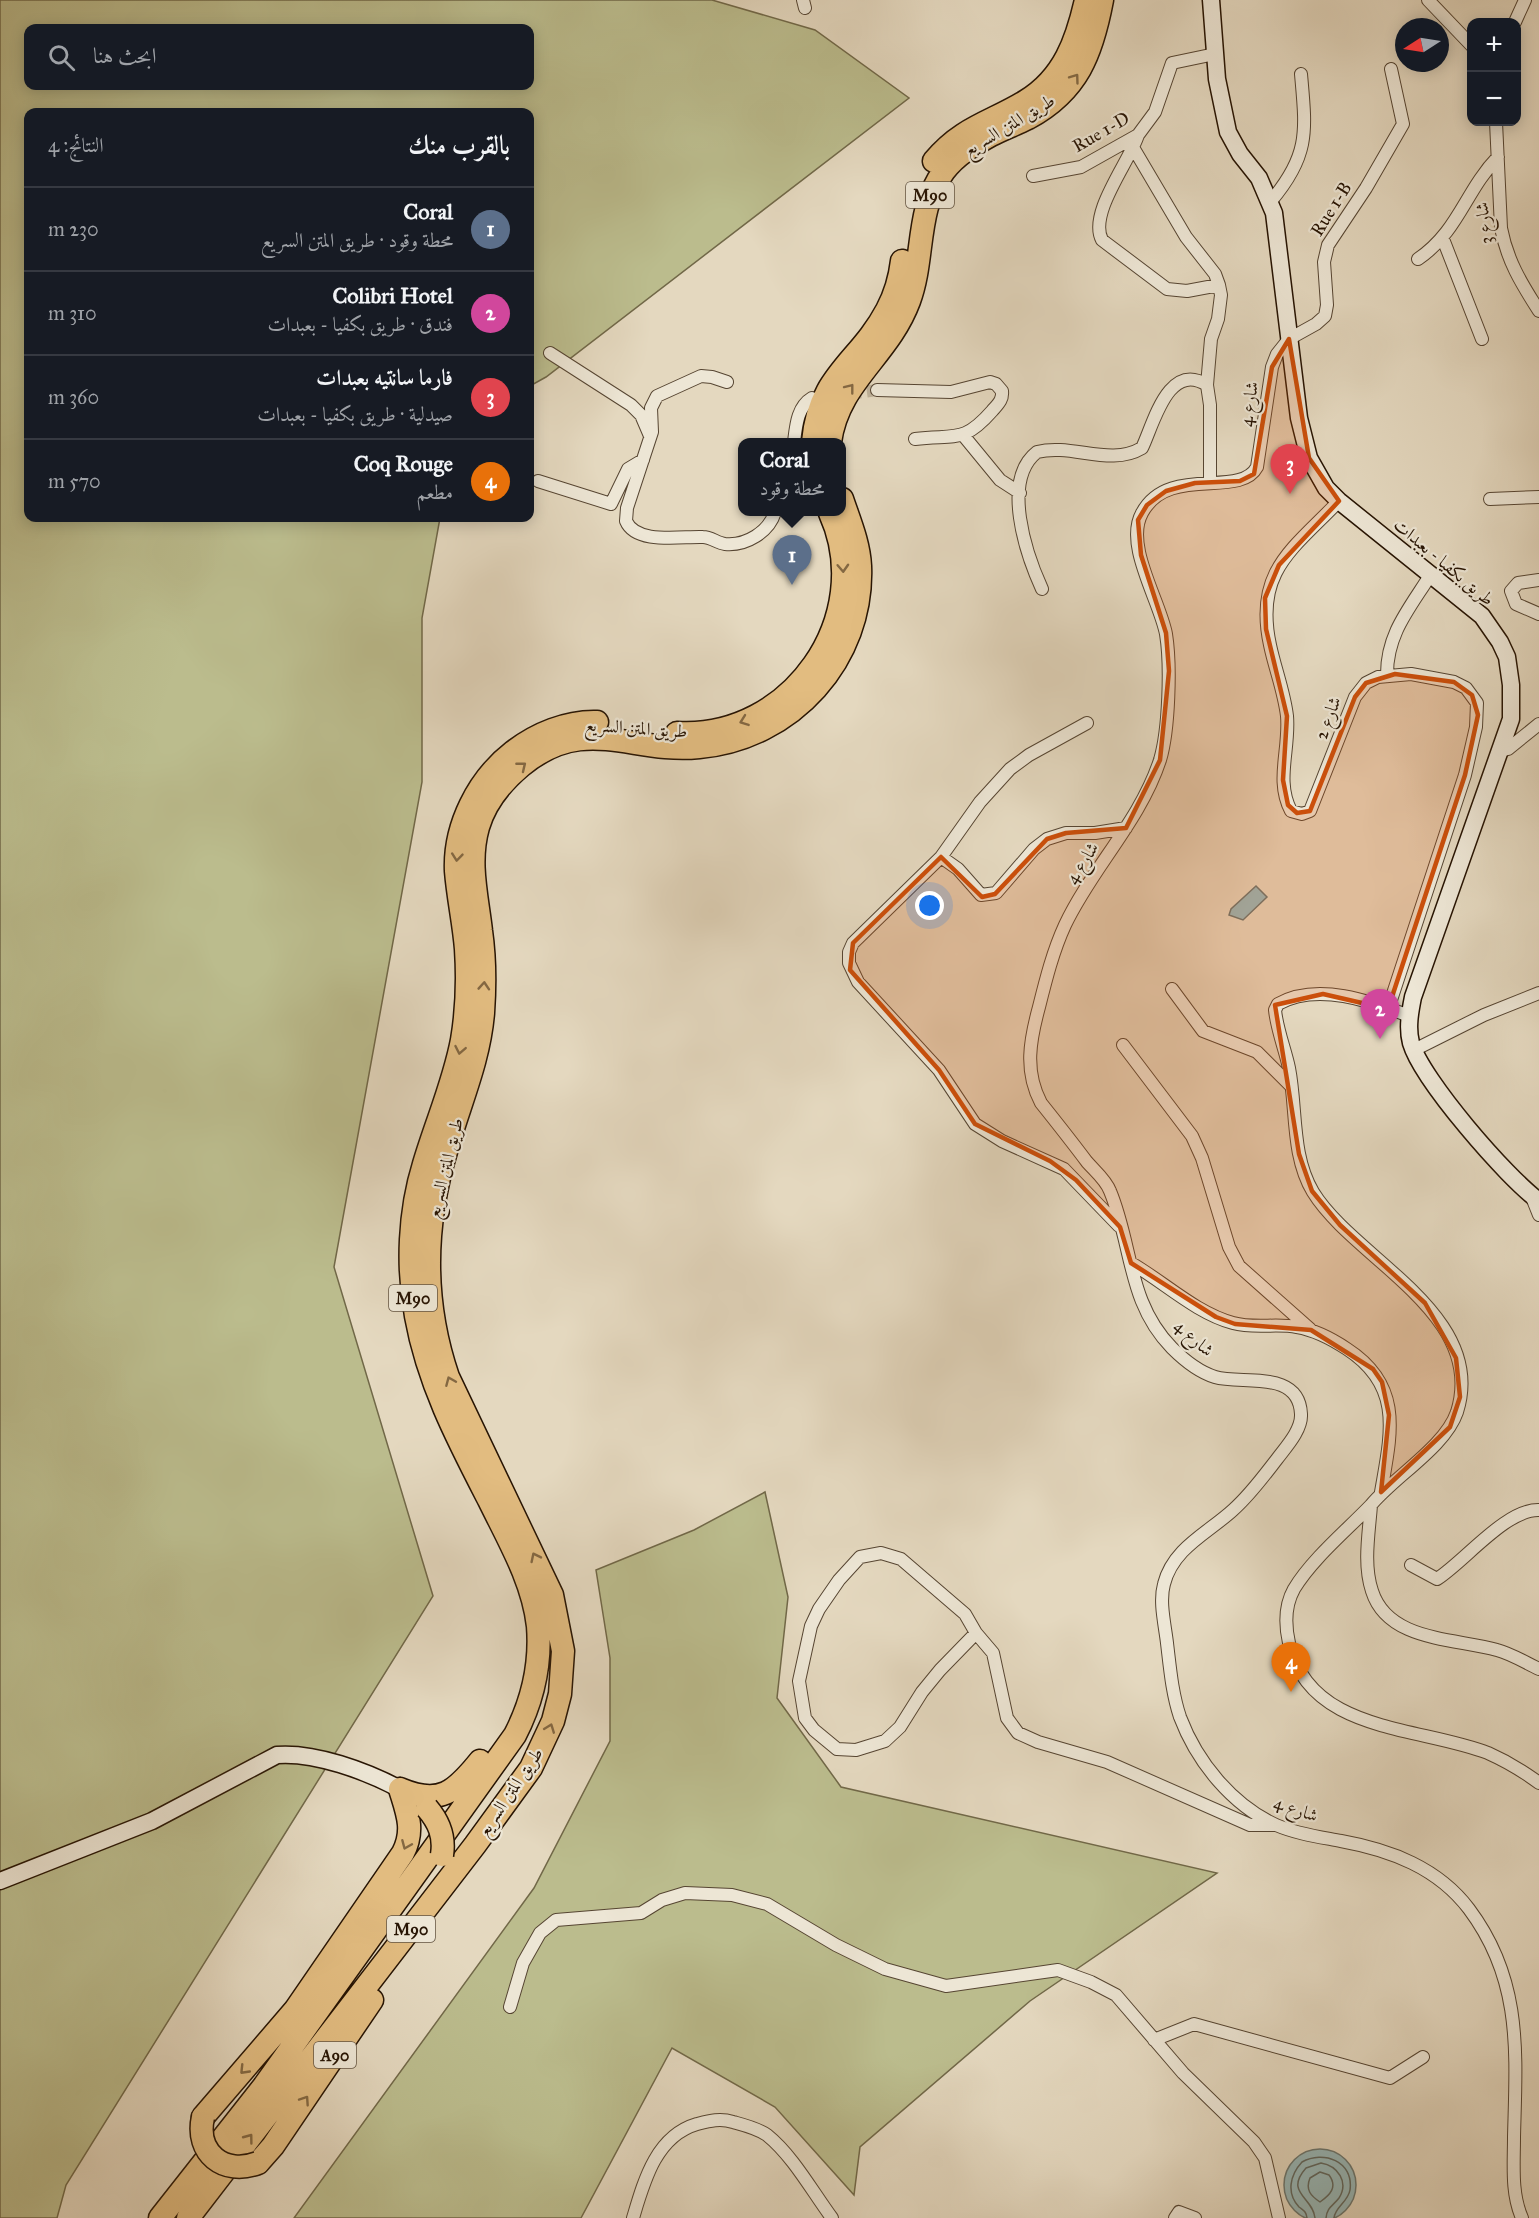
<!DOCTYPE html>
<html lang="ar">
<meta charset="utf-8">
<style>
:root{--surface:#171b24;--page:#20242c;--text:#f1f3f6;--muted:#9ea1a6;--line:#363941;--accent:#c59692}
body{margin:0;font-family:"IM FELL Great Primer",Amiri,serif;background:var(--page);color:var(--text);direction:rtl}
.controls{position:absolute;right:18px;top:18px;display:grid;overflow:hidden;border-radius:12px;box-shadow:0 3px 15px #0003}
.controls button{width:54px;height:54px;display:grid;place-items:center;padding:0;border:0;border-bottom:2px solid var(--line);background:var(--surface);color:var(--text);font:30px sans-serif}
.compass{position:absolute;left:1395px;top:18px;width:54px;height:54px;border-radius:50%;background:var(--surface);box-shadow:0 3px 15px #0003;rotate:258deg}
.you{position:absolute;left:930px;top:906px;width:21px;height:21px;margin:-15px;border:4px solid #fff;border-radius:50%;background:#1a73e8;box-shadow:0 0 0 9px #1a73e833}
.badge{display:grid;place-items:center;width:39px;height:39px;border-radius:50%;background:var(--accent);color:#fff;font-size:20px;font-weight:700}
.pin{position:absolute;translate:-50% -50px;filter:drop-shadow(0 2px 3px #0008)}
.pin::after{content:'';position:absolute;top:32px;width:21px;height:18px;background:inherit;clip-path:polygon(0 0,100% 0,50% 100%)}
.popup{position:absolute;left:738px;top:438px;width:108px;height:78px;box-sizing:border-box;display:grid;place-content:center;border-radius:12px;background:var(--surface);filter:drop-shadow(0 2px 4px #0005);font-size:20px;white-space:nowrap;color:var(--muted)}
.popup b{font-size:22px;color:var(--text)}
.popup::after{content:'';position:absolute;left:50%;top:100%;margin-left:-12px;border:12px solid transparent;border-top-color:var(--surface)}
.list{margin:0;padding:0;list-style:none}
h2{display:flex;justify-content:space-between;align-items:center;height:78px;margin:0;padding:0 24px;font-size:26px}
h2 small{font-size:20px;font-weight:400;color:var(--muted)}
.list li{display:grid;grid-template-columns:39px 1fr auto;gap:18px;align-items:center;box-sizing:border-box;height:84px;padding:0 24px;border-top:2px solid var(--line)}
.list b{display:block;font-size:22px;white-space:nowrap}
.list p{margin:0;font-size:20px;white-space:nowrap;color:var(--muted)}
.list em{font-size:20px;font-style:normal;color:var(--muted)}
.icon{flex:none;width:33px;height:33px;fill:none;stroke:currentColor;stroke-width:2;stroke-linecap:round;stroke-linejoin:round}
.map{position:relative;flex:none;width:1539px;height:2218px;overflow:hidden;direction:ltr}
.search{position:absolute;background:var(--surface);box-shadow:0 3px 15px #0003;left:24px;top:24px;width:510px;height:66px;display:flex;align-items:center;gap:15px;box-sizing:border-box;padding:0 21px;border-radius:12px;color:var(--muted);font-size:22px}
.panel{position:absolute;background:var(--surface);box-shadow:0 3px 15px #0003;left:24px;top:108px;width:510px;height:414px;border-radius:12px;direction:rtl}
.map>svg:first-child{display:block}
.green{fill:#bbbc8d;stroke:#716848;stroke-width:1.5;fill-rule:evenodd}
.water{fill:#97b8b9;stroke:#6a7670;stroke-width:1.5}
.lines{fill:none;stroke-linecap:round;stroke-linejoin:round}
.shore{stroke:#5f665e;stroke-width:1.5}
.minor-tunnel{stroke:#beb199;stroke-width:12;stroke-dasharray:12 6;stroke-linecap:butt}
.minor-casing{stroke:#564532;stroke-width:14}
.secondary-casing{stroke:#271403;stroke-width:19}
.motorway-casing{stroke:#271403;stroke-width:25}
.minor{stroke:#ede6d5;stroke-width:12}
.secondary{stroke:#ede6d5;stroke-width:16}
.motorway{stroke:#e2bc80;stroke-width:22}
.motorway-bridge-casing{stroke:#271403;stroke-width:25;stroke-linecap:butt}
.motorway-bridge{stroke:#e2bc80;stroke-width:22}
.oneway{stroke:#846842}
.marked{fill:#cb4f0b;fill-opacity:0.2;stroke:#cb4f0b;stroke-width:4.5;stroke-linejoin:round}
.labels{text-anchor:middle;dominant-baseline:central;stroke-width:4.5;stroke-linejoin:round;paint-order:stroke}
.shield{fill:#ede6d5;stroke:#625342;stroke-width:1.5}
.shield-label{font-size:16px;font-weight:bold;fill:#271403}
.street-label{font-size:18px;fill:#271403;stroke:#ede6d5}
</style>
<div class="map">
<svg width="1539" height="2218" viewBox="0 0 1539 2218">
<rect width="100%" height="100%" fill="#e4d8bf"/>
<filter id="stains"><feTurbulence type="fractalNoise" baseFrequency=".00333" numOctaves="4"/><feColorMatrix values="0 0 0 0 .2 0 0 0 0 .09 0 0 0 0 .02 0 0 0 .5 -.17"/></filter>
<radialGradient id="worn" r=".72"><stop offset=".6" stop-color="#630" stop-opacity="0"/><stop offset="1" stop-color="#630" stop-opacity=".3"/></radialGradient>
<path class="green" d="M0,0H712L815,30L909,98L546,377L530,386V112H28V518H440L422,618V782L334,1267L433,1596L66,2185L57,2218H0ZM28,28H530V86H28Z
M765,1492L788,1597L777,1698L841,1787L1217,1873L1030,2001L860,2147L854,2195L775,2107L672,2048L581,2218H294L534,1888L610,1741V1658L596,1570L694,1530Z"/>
<path class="water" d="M1256,886L1267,897L1243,920L1229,915L1231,909Z
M1284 2185a36 36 0 1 1 72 0a36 36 0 1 1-72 0Z"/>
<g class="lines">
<path class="shore" d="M1320,2172L1329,2175C1338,2187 1330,2195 1320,2202C1311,2196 1305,2190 1310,2178Z
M1307,2218C1306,2211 1304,2211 1299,2207C1286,2193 1290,2175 1302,2162C1323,2150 1354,2161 1350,2190C1348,2202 1335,2207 1334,2218
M1315,2218C1313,2197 1284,2193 1306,2168L1321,2163C1338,2166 1349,2182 1339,2198C1333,2206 1327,2207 1326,2218"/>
<path class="minor-tunnel" d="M849,394L877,390"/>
<defs>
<path id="minor" d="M803,0L805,8
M1428,0L1472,46
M1515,22L1525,0
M1391,69L1403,124L1366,188L1328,245L1324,262L1327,305L1325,316L1316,324L1289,339L1277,354L1272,367L1257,467C1240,499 1168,464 1142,513C1124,545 1160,601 1166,634C1171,665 1169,730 1160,760C1140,821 1092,868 1065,925C1053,951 1046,979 1039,1007C1030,1040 1024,1071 1041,1103C1057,1123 1072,1142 1087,1162C1095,1171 1106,1180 1110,1191C1133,1246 1127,1302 1172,1348C1184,1360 1199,1372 1215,1377C1242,1385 1299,1369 1301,1414C1302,1430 1286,1447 1277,1459C1263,1477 1250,1495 1233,1510C1208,1533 1173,1548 1164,1584C1159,1602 1165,1625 1167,1643C1170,1668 1172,1693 1180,1717C1197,1762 1232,1805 1276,1825C1297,1834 1320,1837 1341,1841C1391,1850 1438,1868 1469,1909C1523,1981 1516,2054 1514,2137C1514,2165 1511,2193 1522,2218
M1496,122L1501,228C1507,260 1521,283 1539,311
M1138,135C1130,161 1088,213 1102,240L1167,289L1187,291L1219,285
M1134,149L1186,237L1215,274L1219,285L1221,295L1218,319L1211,339L1207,385
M1033,176L1081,167L1138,135L1155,112L1172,63L1215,54
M1271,201C1310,155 1306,131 1301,74
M1443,239L1482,339
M1418,259C1459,231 1465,191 1498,157
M550,353L631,405L641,415L650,436
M727,382L712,377L701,376L657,396L651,408L652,432L627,508L626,521C636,545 682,536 703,537C711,537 717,543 725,544C746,546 769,532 775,512
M877,390L951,392L990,382L996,384L1002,391C1003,400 998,404 992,411C963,444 955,434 915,439
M963,435L1000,480L1020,493
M794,442C796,426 797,407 812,398
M538,481L611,504L628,469L643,460
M1490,499L1539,497
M1339,501C1293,549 1254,571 1270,645C1275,669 1284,691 1287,716C1290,749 1275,781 1291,811L1302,814L1310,811L1355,697L1366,683L1378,677L1411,674L1454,682L1466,688L1477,703L1476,727L1465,775L1388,1009
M1539,580L1518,583L1511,591L1516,604L1539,614
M1042,589C1026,554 1001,480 1037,452C1072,443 1110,467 1142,448C1154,423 1168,361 1207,385L1210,405V481
M1387,674C1387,633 1410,608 1431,574
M1087,723L1029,755L1010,769L980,802L941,857L853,943L849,952V963L858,982L939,1070L975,1124L1002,1141L1064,1169L1119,1226
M1500,751L1508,749L1539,724
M941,857L958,869L981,895L996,893L1034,849L1047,839L1066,833H1095L1126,828
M1172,989L1203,1031L1257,1052L1290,1085
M1409,1016C1371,1001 1317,982 1278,1004L1275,1010C1277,1030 1285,1049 1289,1068C1297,1109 1291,1155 1313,1192C1354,1259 1488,1314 1457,1412C1445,1447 1395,1476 1371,1505C1369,1533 1363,1564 1372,1591C1388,1642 1456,1638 1497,1650C1512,1654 1526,1663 1539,1669
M1123,1045L1192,1136L1202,1158L1229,1247L1239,1266L1310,1329
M1414,1050L1484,1015L1539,993
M1531,1195L1539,1215
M1131,1263C1164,1282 1196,1313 1233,1323C1254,1329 1276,1323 1297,1327C1315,1330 1332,1339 1347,1349C1404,1386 1391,1434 1381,1492
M1371,1505C1347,1530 1312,1559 1294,1589C1285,1605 1285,1625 1289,1643C1309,1733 1418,1726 1488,1753C1506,1761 1523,1771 1539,1783
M1411,1565L1437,1579C1465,1561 1506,1509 1539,1510
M976,1633L965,1614L901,1559L881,1553L860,1557L839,1580L819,1609L811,1626L799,1681L805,1718L814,1730L837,1749L856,1750L885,1741L900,1727L922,1692L940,1670L976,1633L993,1653L1007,1718L1018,1733L1038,1742L1107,1762L1250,1825H1276
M510,2007L523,1963L540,1933L556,1920L641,1913L662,1900L685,1893L732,1895L767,1904L836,1945L885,1969L946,1986L1058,1970L1091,1982L1116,1995L1183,2073L1254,2142L1265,2158L1279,2218
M1154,2040L1194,2024L1390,2078L1423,2057
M633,2218C644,2181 656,2136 697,2124C709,2121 720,2118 733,2122C744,2125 757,2128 767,2135C793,2156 812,2191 832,2218
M1175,2218L1179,2212L1195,2218"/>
<path id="secondary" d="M1211,0L1217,79L1228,132L1240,154L1259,178L1274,213L1299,418L1309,458L1326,488L1339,501L1482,616L1500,642L1507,657L1511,685V719L1413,997C1410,1012 1407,1028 1411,1043C1422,1080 1507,1178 1539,1201
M0,1881L152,1821L277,1755C315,1752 366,1771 400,1789"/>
<path id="motorway" d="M934,161C962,127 992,122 1026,101C1064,78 1077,40 1086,0
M813,442C819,374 859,363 887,310C895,295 900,278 902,261
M830,442C838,382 888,357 909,301C925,258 915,210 944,171C956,155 973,145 991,135C1003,129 1016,124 1028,118C1078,91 1092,53 1102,0
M677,733C791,740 877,617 830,513
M400,1789C440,1806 455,1792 480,1761
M203,2117L295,2010L403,1853C415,1830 407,1812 400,1789
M258,2163L273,2146L372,2000
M160,2218L264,2086L515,1735C532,1702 541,1664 538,1626C533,1581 508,1539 489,1500C458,1440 428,1383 416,1316C407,1267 409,1212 424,1164C436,1123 454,1083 462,1040C467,1010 468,979 466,949C464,923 458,897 456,871C454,826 478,779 513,752C536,734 567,721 597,722
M188,2218L475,1845L531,1768L553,1721L560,1694L563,1651L552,1595L448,1377C422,1301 424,1223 447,1148C460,1102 479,1061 483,1013C485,985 485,959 481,931C477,896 468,862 478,827C485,803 502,782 521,766C585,713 631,754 699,747C792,739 864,659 860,566C859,543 849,520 842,499"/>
</defs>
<use href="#minor" class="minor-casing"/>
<use href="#secondary" class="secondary-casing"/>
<use href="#motorway" class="motorway-casing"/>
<use href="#minor" class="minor"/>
<use href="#secondary" class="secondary"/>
<use href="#motorway" class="motorway"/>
<defs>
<path id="motorway-bridge" d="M427,1808C439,1822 445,1836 442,1855
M203,2117C195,2153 224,2176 258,2163"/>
</defs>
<use href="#motorway-bridge" class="motorway-bridge-casing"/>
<use href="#motorway-bridge" class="motorway-bridge"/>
</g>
<defs><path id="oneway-chevron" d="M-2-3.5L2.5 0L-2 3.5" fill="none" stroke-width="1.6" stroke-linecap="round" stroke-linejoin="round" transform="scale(1.5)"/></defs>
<g class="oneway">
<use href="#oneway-chevron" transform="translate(1075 78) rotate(-54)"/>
<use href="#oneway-chevron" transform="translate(850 388) rotate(-52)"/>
<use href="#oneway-chevron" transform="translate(843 568) rotate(87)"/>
<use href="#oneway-chevron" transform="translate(744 721) rotate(160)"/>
<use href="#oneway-chevron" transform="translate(522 766) rotate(-39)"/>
<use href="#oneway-chevron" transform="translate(457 857) rotate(96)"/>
<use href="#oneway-chevron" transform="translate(484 986) rotate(-86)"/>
<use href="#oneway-chevron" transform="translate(460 1050) rotate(101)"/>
<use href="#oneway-chevron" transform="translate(450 1381) rotate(-113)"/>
<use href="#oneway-chevron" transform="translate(535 1557) rotate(-116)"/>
<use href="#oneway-chevron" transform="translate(550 1728) rotate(-69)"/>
<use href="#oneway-chevron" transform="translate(406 1845) rotate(113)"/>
<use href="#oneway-chevron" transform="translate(244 2070) rotate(134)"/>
<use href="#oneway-chevron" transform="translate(305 2100) rotate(-56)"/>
<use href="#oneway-chevron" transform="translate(249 2138) rotate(-53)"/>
</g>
<path class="marked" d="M1289,339L1309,458L1339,501L1279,565L1265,598L1266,629L1287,716L1283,780L1288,805L1297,813L1310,811L1355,697L1366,683L1395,674L1454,682L1472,695L1478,715L1465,775L1388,1009L1323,994L1275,1005L1299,1154L1312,1191L1340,1225L1425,1303L1456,1358L1460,1397L1450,1427L1381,1492L1389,1415L1382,1382L1373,1369L1311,1330L1235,1324L1216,1317L1131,1263L1120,1227L1076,1180L1050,1161L975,1124L939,1070L850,970L853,943L941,857L982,897L995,894L1047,839L1066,833L1126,828L1160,760L1169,671L1166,633L1141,555L1138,520L1147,505L1166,491L1195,483L1240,481L1254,474L1272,367Z"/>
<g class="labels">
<g class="shield">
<rect x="906" y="182" width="48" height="26" rx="4.5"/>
<rect x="389" y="1285" width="48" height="26" rx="4.5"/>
<rect x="387" y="1916" width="48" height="26" rx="4.5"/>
<rect x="314" y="2042" width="42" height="26" rx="4.5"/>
</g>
<g class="shield-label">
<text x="930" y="195">M90</text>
<text x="413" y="1298">M90</text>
<text x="411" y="1929">M90</text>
<text x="335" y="2055">A90</text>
</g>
<g class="street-label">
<text transform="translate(1009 125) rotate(-31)">طريق المتن السريع</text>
<text transform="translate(1101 132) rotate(-30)">Rue 1-D</text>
<text transform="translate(1331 209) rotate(-58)">Rue 1-B</text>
<text transform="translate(1484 223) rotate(-97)">شارع 3</text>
<text transform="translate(1249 404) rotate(-82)">شارع 4</text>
<text transform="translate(1444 562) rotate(40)">طريق بكفيا - بعبدات</text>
<text transform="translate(1328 718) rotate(-70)">شارع 2</text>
<text transform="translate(636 728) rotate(4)">طريق المتن السريع</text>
<text transform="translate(1082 863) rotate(-58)">شارع 4</text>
<text transform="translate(445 1168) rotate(-76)">طريق المتن السريع</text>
<text transform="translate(1194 1338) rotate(41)">شارع 4</text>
<text transform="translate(510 1792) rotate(-56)">طريق المتن السريع</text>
<text transform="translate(1296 1809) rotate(19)">شارع 4</text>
</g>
</g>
<rect width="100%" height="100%" filter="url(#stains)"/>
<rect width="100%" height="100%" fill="url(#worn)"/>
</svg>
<div class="controls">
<button>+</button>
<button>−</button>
</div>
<svg class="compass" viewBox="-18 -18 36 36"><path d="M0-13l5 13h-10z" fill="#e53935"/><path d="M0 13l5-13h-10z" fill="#9ea1a6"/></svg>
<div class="you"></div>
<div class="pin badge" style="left:792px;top:585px;background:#5c6f8a">1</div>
<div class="popup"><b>Coral</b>محطة وقود</div>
<div class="pin badge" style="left:1380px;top:1039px;background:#d1479c">2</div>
<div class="pin badge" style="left:1290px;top:494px;background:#e0444e">3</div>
<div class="pin badge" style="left:1291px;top:1692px;background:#e8710a">4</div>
<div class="search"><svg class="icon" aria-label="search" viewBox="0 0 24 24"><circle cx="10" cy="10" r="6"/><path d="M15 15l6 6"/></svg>ابحث هنا</div>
<section class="panel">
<h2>بالقرب منك<small>النتائج: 4</small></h2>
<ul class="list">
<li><span class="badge" style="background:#5c6f8a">1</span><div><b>Coral</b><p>محطة وقود · طريق المتن السريع</p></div><em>230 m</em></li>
<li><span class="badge" style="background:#d1479c">2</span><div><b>Colibri Hotel</b><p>فندق · طريق بكفيا - بعبدات</p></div><em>310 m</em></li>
<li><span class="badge" style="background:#e0444e">3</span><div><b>فارما سانتيه بعبدات</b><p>صيدلية · طريق بكفيا - بعبدات</p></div><em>360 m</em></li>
<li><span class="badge" style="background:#e8710a">4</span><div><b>Coq Rouge</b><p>مطعم</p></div><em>570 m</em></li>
</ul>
</section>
</div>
